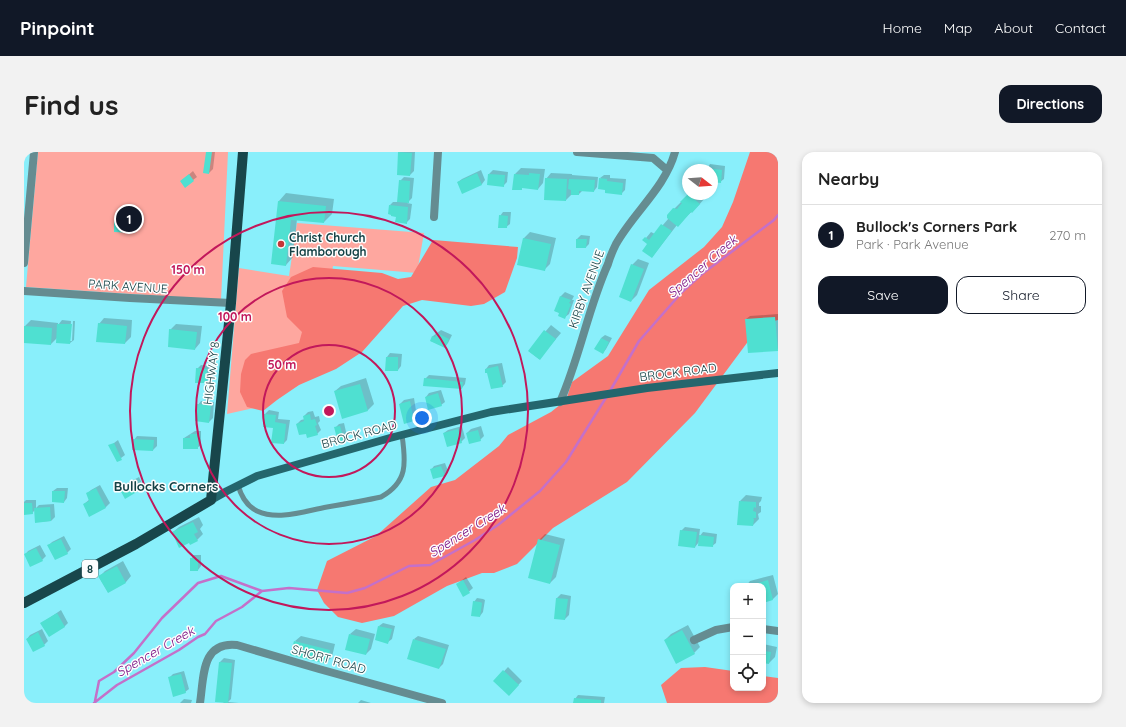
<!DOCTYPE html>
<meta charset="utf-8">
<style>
:root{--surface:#fff;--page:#f2f2f2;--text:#222;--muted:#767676;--line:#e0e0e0;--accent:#111827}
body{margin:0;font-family:Quicksand,sans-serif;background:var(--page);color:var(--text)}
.controls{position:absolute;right:12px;bottom:12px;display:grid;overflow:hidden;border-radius:8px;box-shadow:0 2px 6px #0003}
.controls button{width:36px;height:36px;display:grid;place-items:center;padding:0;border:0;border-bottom:1px solid var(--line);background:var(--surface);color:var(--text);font:20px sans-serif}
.compass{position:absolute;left:658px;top:12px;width:36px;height:36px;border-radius:50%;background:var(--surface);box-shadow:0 2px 6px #0003;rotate:107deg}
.you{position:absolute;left:398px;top:266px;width:14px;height:14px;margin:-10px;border:3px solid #fff;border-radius:50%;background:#1a73e8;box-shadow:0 0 0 6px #1a73e833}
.badge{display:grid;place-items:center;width:26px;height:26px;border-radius:50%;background:var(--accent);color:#fff;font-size:13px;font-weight:700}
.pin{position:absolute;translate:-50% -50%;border:2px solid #fff;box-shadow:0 1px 4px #0006}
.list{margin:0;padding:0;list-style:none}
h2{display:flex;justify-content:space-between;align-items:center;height:52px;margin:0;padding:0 16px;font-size:17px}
h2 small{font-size:13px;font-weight:400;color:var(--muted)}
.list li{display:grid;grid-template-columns:26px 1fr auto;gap:12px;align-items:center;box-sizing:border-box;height:60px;padding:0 16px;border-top:1px solid var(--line)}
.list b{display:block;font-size:15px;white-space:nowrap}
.list p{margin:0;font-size:13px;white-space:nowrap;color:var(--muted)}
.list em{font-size:13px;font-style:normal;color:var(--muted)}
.actions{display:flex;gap:8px;padding:12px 16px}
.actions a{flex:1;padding:9px 0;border:1px solid var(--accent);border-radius:12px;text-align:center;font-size:14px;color:var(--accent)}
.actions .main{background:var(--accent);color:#fff}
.icon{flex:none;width:22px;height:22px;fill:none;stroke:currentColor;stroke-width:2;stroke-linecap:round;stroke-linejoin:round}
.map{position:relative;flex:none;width:754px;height:551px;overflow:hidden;border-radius:12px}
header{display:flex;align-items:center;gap:24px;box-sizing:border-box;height:56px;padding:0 20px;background:var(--accent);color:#fff}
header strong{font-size:19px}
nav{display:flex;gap:22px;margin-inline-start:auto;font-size:14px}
.intro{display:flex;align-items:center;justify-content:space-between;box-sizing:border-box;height:96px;padding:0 24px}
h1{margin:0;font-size:28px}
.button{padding:10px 18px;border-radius:12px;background:var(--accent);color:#fff;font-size:14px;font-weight:700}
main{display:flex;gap:24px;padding:0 24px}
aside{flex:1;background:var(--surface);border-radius:12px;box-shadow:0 2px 6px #0003}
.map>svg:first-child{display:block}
.green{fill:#fea79f}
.forest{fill:#f67871}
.shadow{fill:#0003}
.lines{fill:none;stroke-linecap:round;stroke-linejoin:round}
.stream{stroke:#c470c9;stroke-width:2.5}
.building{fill:#4fe0d1}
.lane{stroke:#658c91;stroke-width:5}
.street{stroke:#658c91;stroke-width:8}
.secondary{stroke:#24666d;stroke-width:8}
.primary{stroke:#18464b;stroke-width:10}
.ring{fill:none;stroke:#c2185b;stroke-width:2}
.poi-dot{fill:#c53637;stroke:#fdfdfd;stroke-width:1.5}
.labels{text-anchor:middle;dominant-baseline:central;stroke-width:3;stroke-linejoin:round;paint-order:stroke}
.shield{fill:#fdfdfd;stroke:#5a797c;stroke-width:1}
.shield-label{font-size:11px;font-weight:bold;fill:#144145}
.poi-label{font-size:12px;font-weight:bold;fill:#144145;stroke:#fdfdfd;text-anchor:start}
.street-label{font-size:12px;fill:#144145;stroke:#fdfdfd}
.water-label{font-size:13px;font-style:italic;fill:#77087f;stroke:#fdfdfd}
.neighbourhood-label{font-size:13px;font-weight:bold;fill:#144145;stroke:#fdfdfd}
.centre{fill:#c2185b;stroke:#fdfdfd;stroke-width:2}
.ring-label{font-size:12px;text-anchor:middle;font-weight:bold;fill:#c2185b;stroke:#fdfdfd;stroke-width:3;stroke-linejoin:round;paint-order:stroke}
</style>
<header>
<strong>Pinpoint</strong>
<nav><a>Home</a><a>Map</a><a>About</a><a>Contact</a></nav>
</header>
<div class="intro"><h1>Find us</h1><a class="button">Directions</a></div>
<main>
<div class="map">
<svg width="754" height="551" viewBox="0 0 754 551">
<rect width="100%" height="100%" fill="#89effb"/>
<path class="green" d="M14,0H204L197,148L2,135Z
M273,71L400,81L393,121L309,114L290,224L239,254L203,262L215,116L265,124Z"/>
<path class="forest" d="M726,0H754V168L737,172L671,261L603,330L529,376L493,412L470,421H458L423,434L370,464L338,471L314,465L300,451L293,438L303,409L352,384L407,335L431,328L475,294L484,283L527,260L542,248L548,230L584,204L625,138L680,95L698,75L709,50Z
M409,88L494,95L493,106L481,140L460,152L447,154L398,148L379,154L338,200L312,217L275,233L253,248L239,259L223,255L216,240L217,222L221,208L227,202L275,191L278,180L263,165L258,139L267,125L289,115L358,121L374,127L387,125Z
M681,515L709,519V536H739V524L754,526V551H643L637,533L657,516Z"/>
<path class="shadow" d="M183,0H191L189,17L185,21Z
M376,0H391L390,19L386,23L375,1Z
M686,12L701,14L700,27L696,30L688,29V18H682Z
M497,16L521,17L519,31L514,37L499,35L497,37H490L491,22Z
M457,18L461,28L458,32L439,40L434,30L438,27Z
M469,18L484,20L483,30L479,34L465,22Z
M169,19L173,25L169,28L161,26Z
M527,21L548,22V23L574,25L573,35L570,39H558L555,42H548L542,48L522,27Z
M580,23H586V26L602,27L601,38L597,42L576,26Z
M380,25L390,26L388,46L383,51L388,52L386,67L382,71L373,64L366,53L369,50H374L376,29Z
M262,41L310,47L308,62L300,70L273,67L269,105L262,113L255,49Z
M665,42H677L681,46L674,54L653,73L628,105L622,86L627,80L631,82L645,66L650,57Z
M479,60H487L486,72L482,75L476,64Z
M95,65L115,67L114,77L110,80L91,79V69Z
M506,80L532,86L526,112L520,118L495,112L500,86Z
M557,83L566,84L565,92L562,95L553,87Z
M614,107L625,111L613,143L607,149L608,113Z
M541,140L550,144L548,148H550L545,162L541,165L536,161L531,159L537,144Z
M754,162V197L753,198L722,167L726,164Z
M80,166L108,168L107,185L101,191L75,172Z
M7,168L34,171V173L38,168L47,169L46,189H48L49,169H51L50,188L46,191L34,185L27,192L0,190L1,174Z
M152,172L178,174L176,191L171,197L146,178Z
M527,173L537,181L515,207L505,199Z
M417,178L428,183L424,191L421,195L407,189L409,184Z
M581,183L588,186L582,197L579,201L577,186Z
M366,201L378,202L377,214L374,218L363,205Z
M478,211L482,230L478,234L462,217L465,213Z
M177,213L187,214L186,226L182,230L173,217Z
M405,223L442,226L441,232L438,236L401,227Z
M342,226L350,252L344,258L319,265L311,239L317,234Z
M417,238L421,250L417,253L402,245L405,241Z
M390,246L393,265L390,268L376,252L380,248Z
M177,249L190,250L189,266L185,270L174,253Z
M245,258L255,260L254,267L266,268L263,288L260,291L241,262Z
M289,259L291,265L295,264L296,269L294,271L297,278L293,282L282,281L273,272L277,268L281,267L280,264L284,260Z
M320,271L323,284L320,287L311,276L315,272Z
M438,274L441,286L437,290L420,281L424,278Z
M457,274L460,284L456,288L443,281L447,277Z
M171,279H177V293L173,296L160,286Z
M113,284L133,285V294L129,298L110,288Z
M94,288L101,303L93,309L86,294Z
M421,311L424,319L420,323L407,318L410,314Z
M115,325L119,334L116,337H96L100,333Z
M76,333L86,351L82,355L65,363L60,352L66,347L63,342L67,338Z
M33,336H44L43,346L40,350L29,339Z
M722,343L738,345L737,349L735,351V354H737V360L734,362L735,367L729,373L716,349Z
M2,348H12V356L15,353L30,352L31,365L27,369L12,370L11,358L8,361L0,362V350Z
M175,365L179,373L176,377L179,382L173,388L149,380L155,375Z
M661,375L676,377L675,385L679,380L693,382L692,391L688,394L675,390L671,395L657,379Z
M521,382L541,387L532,425L526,431L515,388Z
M40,384L47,397L43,401L25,393L28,390Z
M16,393L22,404L18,408L1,403L4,399Z
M170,403H177V414L174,418L167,407Z
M99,409L107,424L102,430L84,440L75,425L81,419Z
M749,423L754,442L749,447L739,450V434H722L726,429Z
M442,425L449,436L440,444L433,432Z
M537,442L547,444L545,463L541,467L531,466L533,446Z
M453,446L459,447L461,448L459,460L456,464L450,450Z
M37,458L44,471L40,475L18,471Z
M359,471L371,474L368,487L364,490L355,474Z
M664,473L676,495L670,501L641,488L647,482Z
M18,477L24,489L20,493L3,487L6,483Z
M332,477L351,482L347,497L342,502L326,482Z
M277,484L311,492L308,505L302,511L271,489Z
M394,484L425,493L419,512L415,516L390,487Z
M739,492L753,495L751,505L745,511L739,510Z
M200,506L211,508L207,547L204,550L215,551H199L200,550L192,549L196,510Z
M484,515L498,529L485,543L471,529Z
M160,519L165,537L161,540L145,526L149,522Z
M554,543L581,545L580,551H550L551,547Z
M160,547L168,548L167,551H156Z
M337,548L347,551H334Z"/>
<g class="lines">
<path class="stream" d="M586,239L615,189L658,140L678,122L750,68L754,63
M71,549L75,529L90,520L110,501L138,466L174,431L197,424L238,439
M70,551L93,533L155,498L174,485L181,482L192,469L218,455L238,439L265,436L323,441L341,436L385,414L406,413L451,388L474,373L516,339L542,310L583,244"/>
</g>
<path class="building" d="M182,0H188L185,22L179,21Z
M374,0L388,1L386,24L373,23Z
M681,16L698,18L697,31L688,30V18H681Z
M453,21L458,33L438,42L433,30Z
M505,21L516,22L514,38L498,36V38H488L490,22L505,23Z
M165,22L170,29L161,36L156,29Z
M464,22L481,23L480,35L463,33Z
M521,26L543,27L542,49L520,48Z
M575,26L583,27V29L599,31L598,43L581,41V38L574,37Z
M545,27L571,28L570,40L555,39V43H547V38L544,37Z
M375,28L386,29L385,51L373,50Z
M664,42L676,52L668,61L667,60L654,75L643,66V63L649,56L653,57L658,51L656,50Z
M254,49L302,54L300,71L267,68L262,114L247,112Z
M365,53L384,55L383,72L371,70L372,65L367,64V63L364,62Z
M475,63L484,64L483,76H474Z
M90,69L112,71L111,81L90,80Z
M637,72L648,79L628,106L618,99L623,92L618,88L621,85L625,88Z
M499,86L527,92L521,119L493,113Z
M552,87H563L562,96H552Z
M607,112L620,117L607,150L595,145Z
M536,144L547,148L545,151L547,152L541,167L534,164L535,161L530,159Z
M751,165L754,199L724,201L721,167Z
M74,171L103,174L101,192L72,190Z
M33,172H48L46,192L32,191Z
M0,174L28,176L27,193L0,191Z
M145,177L173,180L171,198L144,195Z
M520,178L532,187L516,208L504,199Z
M413,181L425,187L421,196L406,189L408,184L411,185Z
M577,186L585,190L579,202L570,197Z
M362,205H374V219H361Z
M474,214L479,235L467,237L463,221H461V217Z
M172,216L183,217V231H171Z
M400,226L439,230L438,237L399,234Z
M336,232L344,259L318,267L310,239Z
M414,241L418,254L404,258L401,245Z
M386,249L390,269L380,272L375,252Z
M173,252L187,253L185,271L171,269Z
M240,262L252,263L251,270L262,272L260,292L247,291L249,276L239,275Z
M286,262L287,268L291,267L293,273L291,274L294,283L283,286L282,282L275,283L272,272L280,269L279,264Z
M316,274L320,288L314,290L310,275Z
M434,277L438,291L423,295L419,281Z
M454,278L457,289L445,292L442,281Z
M166,282H174V297H159V286H166Z
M109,287L130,288L129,299L108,298Z
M90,291L98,308L93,310L84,293Z
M417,314L421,324L409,327L406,317Z
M111,328L116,338L101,347L95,336Z
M72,336L82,356L65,365L59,352L65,349L62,341Z
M28,339H41L40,351L28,350Z
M715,349L732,350V356L730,355L729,359L732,360V366H729L730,367L729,374L713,373Z
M0,351H8L9,362L0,363Z
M26,355L27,369L11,371L10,356Z
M169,370L174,380L170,382L174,389L166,393L165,391L155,396L148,380Z
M656,378L673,380L671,396L654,394Z
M675,383L690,385L689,395L674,394Z
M37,387L44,402L31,408L23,393Z
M514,387L536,393L526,432L504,426Z
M12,396L19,409L6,415L0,402Z
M166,406H174V419H166Z
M93,414L102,431L84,441L74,424Z
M439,428L446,441L439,445L432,432Z
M744,428L749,448L739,451V434H724Z
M532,446L544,447L541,468L530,467Z
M449,449L456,450L458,451L456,465L447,464Z
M33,461L41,475L25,485L16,471Z
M354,474L368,477L364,492L351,488Z
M658,478L671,502L652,512L640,488Z
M14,480L21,494L9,500L2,487Z
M325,482L346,487L342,503L321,498Z
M389,487L422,497L415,517L383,507Z
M270,489L306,498L303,512L266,503Z
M739,499L747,500L745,512L739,511Z
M195,510L208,511L204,551L191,550Z
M479,518L495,533L485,544L469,529Z
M157,522L162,541L149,545L144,525Z
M550,546L577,548V551H549Z"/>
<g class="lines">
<path class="lane" d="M214,333C217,344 223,354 233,359C254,369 281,359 303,355C321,352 339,349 357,345C384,330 382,311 378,283"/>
<path class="street" d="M553,0L629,6L643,18
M410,65L414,0
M0,111L10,0
M0,139L106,146L207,151
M536,250C556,205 564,156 584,112C586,105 589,98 592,92C610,60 641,36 651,0
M739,477L754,479
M670,488L692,478L709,475
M176,551C180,525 177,489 213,493L295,517L418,551"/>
<path class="secondary" d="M187,348L203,339L233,324L366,286L467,260L623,236L754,221"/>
<path class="primary" d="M0,451L112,392L187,348L207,151L219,0"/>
</g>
<g class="ring">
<circle cx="305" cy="259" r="66"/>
<circle cx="305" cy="259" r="133"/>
<circle cx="305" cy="259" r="199"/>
</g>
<circle class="poi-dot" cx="257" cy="92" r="4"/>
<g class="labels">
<rect class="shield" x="58" y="408" width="16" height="18" rx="3"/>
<g class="shield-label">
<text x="66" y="417">8</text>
</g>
<g class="poi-label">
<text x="265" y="85">Christ Church<tspan x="265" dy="14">Flamborough</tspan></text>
</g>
<g class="street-label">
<text transform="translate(104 134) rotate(4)">PARK AVENUE</text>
<text transform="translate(562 137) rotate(-70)">KIRBY AVENUE</text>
<text transform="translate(654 220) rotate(-7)">BROCK ROAD</text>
<text transform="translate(187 221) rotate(-83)">HIGHWAY 8</text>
<text transform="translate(335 282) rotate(-15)">BROCK ROAD</text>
<text transform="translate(305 507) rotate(16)">SHORT ROAD</text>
</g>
<g class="water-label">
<text transform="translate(678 114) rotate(-41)">Spencer Creek</text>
<text transform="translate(443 378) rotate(-32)">Spencer Creek</text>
<text transform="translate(131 499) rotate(-30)">Spencer Creek</text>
</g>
<g class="neighbourhood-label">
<text x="142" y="334">Bullocks Corners</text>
</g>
</g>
<circle cx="305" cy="259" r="6" class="centre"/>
<g class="ring-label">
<text x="164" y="122">150 m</text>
<text x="211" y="169">100 m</text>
<text x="258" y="217">50 m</text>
</g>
</svg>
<div class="controls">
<button>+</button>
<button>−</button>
<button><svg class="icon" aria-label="locate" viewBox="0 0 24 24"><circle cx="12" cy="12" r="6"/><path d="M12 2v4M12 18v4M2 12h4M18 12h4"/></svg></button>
</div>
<svg class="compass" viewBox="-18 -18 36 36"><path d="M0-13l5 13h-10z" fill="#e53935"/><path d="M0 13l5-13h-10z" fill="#767676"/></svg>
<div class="you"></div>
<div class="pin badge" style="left:105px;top:67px">1</div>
</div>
<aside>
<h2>Nearby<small></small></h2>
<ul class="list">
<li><span class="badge">1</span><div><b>Bullock's Corners Park</b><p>Park · Park Avenue</p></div><em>270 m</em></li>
</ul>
<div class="actions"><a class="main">Save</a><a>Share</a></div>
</aside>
</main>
